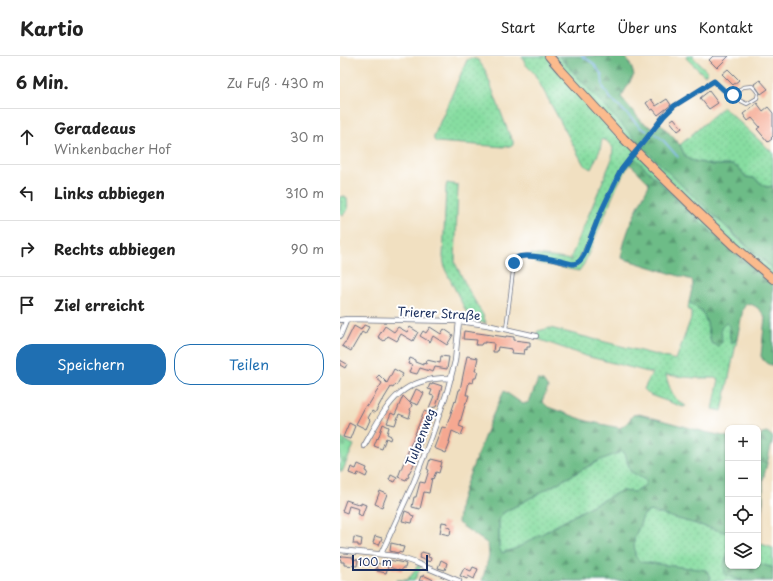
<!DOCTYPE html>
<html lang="de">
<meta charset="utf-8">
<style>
:root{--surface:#fff;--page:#f6f6f6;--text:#222;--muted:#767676;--line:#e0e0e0;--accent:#1f6fb2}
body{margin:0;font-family:"Playpen Sans",sans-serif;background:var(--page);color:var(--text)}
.controls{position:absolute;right:12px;bottom:12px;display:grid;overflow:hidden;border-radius:8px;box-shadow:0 1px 3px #0004}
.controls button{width:36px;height:36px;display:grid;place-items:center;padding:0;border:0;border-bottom:1px solid var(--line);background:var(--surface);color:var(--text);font:20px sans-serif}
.scale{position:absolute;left:12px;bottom:10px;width:76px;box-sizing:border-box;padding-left:4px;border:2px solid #1b2f5e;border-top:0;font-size:11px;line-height:14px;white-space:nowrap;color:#1b2f5e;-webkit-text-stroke:3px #fff;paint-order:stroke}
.stop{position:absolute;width:12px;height:12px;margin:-9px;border:3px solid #1f6fb2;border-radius:50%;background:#fff}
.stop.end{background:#1f6fb2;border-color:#fff;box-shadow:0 1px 4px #0008}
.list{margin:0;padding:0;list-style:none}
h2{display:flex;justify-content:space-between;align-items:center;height:52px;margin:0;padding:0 16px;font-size:17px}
h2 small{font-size:13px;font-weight:400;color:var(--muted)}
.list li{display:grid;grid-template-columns:26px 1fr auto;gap:12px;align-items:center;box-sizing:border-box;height:56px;padding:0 16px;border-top:1px solid var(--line)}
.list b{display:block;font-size:15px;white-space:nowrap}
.list p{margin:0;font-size:13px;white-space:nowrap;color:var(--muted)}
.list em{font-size:13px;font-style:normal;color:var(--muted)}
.actions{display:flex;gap:8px;padding:12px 16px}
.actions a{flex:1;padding:9px 0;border:1px solid var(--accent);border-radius:16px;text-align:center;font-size:14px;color:var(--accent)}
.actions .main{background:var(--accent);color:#fff}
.icon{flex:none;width:22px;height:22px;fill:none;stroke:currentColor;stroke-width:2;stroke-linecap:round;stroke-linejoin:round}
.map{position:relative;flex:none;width:433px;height:525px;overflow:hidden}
header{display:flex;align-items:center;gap:24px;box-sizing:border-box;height:56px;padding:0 20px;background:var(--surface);border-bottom:1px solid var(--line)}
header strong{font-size:19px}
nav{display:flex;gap:22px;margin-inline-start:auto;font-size:14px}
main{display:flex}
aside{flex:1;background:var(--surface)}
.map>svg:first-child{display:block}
.grass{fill:url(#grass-dots);stroke:#518680}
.forest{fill:url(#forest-firs);stroke:#447672;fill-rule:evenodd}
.cemetery{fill:url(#cemetery-stones);stroke:#518680}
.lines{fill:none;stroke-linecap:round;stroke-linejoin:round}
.stream{stroke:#82b7f0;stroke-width:1.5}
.building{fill:#f5a891}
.service-casing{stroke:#666d81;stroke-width:4}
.minor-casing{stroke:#666d81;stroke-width:6}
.trunk-casing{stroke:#666d81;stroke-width:10}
.service{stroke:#fff;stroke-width:2.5}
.minor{stroke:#fff;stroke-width:4.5}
.trunk{stroke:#fbbb8d;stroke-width:8}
.trunk-bridge-casing{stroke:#666d81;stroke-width:10;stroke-linecap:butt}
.trunk-bridge{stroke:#fbbb8d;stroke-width:8}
.route{stroke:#1f6fb2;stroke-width:5}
.labels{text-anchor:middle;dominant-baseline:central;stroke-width:4;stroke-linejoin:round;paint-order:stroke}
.street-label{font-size:12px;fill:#1b2f5e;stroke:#fff}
</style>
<header>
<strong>Kartio</strong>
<nav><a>Start</a><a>Karte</a><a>Über uns</a><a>Kontakt</a></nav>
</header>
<main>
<aside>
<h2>6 Min.<small>Zu Fuß · 430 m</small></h2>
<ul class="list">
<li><svg class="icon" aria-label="ahead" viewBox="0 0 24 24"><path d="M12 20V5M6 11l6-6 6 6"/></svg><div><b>Geradeaus</b><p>Winkenbacher Hof</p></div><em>30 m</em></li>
<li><svg class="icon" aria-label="left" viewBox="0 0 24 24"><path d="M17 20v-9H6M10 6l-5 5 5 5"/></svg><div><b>Links abbiegen</b></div><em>310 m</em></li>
<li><svg class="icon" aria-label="right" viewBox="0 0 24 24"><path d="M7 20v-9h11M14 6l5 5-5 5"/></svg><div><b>Rechts abbiegen</b></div><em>90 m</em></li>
<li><svg class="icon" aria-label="arrive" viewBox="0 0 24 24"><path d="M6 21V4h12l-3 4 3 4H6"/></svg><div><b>Ziel erreicht</b></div></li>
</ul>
<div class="actions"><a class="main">Speichern</a><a>Teilen</a></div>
</aside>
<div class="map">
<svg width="433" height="525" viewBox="0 0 433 525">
<defs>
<pattern id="grass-dots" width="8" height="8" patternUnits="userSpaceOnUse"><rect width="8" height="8" fill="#87dda1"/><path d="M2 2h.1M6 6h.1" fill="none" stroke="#74be8d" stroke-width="1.8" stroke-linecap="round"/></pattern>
<pattern id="forest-firs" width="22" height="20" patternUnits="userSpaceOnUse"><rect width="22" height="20" fill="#6dbc87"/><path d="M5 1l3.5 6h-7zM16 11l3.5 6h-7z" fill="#599972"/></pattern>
<pattern id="cemetery-stones" width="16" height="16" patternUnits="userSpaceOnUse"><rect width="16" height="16" fill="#87dda1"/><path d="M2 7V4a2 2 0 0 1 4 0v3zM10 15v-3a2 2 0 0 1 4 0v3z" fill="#74be8d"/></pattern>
</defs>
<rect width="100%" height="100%" fill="#fff"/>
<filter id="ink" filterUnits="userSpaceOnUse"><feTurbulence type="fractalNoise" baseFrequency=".025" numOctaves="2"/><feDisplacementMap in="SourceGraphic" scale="8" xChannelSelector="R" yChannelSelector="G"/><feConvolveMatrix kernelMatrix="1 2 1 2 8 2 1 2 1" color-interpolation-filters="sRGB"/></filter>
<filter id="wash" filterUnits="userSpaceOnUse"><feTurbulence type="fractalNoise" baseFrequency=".012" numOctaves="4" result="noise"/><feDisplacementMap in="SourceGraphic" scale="16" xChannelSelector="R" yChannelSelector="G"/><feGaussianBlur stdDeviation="0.9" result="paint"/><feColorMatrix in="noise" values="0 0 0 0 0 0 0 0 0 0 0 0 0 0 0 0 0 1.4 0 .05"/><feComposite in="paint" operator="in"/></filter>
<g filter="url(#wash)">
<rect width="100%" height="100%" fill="#f1e0c1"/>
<path class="grass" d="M182,0H219L254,38L396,181L433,213V230L391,194L354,160L295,102H293L278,128L244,208L239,215L196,207L191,204V198L232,204L231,201L272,103L273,92L267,85L262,83L260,94L251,113L244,109L194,17L186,9Z
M347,0H354L353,1L368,16L364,19L346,2Z
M131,2L138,4L145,14L169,78L173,85V89L165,91L96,86L94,84V80L127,4Z
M383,51L433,97V130L426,131L414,122L406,121L400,113L393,109H372L350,104L345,100L340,89Z
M107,127L118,129L115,207L129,235L143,259L146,267L131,265L105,213L103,201L106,131Z
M5,140L7,143L8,153L3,159L0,157V141Z
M349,246L362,255L367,267L371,287L381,272L386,267L389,269L390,282L392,287L397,283L382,355L373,353L379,323L375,322H355L326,319C329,332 333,343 346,350L343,351L310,339L304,333L312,317L246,300L195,282L198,275L210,272L336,304L351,262V255L348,253Z
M283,394L286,400L290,415L307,425L303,432L294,436L281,435L251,450L177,492L162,497L159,492V464L163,457L258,405Z
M310,455L388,477V498L384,508L385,519L402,525H369L371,521L366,514L301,506L295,500L294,483L304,458Z
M418,487L433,492V512L418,507Z
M78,509L81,511L74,525H56V524H66L72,519Z"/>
<path class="forest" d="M219,0H285L291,10L294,19L281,41L302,66L315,74L320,67L340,89L345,100L350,104L372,109H393L400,113L406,121L414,122L426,131L433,130V213C389,174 345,134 304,92C275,62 247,31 219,0Z
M293,102H295L354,160L391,194L433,230V309C427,309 423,305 421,300L425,261C421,254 414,247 406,248L403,253L397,283L392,287L390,282L389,269L386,267L381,272L382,286L378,290L371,287L367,267L362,255L349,246L353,228L352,224L281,202C285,176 297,152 309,129L308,126L292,110L289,108Z
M198,324L203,325L208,332L202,345L208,351L247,365L280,372L287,367L293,359L299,358L365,376L388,381V477L310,455L304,458L294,483L295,500L301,506L366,514L371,521L369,525H142L149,500L148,488L118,467L120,447L126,428L151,363L164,335L183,348L189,346ZM283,395L286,400L290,415L307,425L303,432L294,436L281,435L251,450L177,492L162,497L159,492V464L163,457L258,405Z
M427,376L433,381L432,387L423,424V446L418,474V386L422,377Z
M388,498V510H418V507L433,512V525H402L385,519L384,508Z"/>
<path class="cemetery" d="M0,382L14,389L2,416L0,415Z"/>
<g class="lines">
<path class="stream" d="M242,0L253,7L262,19L263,31L271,43L277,48L301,72L307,75
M315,78L322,83L338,101"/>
</g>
<g id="blocks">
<path class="building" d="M373,0H389L377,12L369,4Z
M388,13L399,24L393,29L382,18Z
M420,24L428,33L421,38L414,28Z
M369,35L378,47L369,53L360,42Z
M311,43L316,50L327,43L331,49L318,59L313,53L311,54L306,47Z
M417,47L423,55L428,51L433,57V80L431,82L432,83L428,86L417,73L420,71L412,62L408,65L403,58Z
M334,62L342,72L338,75L330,65Z
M24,269L29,271L25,278L22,276L11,295L2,290L5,286H6L14,270L21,274Z
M45,270L54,276L58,271L67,276L70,271L78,276L73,285L61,278L57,285L48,280L44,285L38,281Z
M90,271L101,278L104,273L113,279L107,289L93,280L90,286L80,280L83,275L86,277Z
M124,275L166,281V280L174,281V284L190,286V291H187V294L185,293L184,298L171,297L172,293L158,291L157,296H153L154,287L145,286V287H142L141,289H136L137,284L123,283Z
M101,300L109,301L107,313L95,311L93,316L80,312L77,318L69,316L72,309L68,308L70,302L75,304V306L83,309V307L86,308L87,304L100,307Z
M127,300L138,302L135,315H138L136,322H134L133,327L129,326L126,339H129L127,346H126L119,370L124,372L121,379L112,375L109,386L110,387L106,397L94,392L102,371L106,372L115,345L116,346L119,334H120Z
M0,304L7,308L5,312L0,309Z
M54,313L63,318L56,330L55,329L53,332L51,331L43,344H42L35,357L32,355L28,362L30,364L26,373L16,368L26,349L28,350L42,327L36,322L39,319L47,327Z
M93,327L102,330L96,351L89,352L94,340L90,339L92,334L88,333L90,328L92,329Z
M76,333L84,337L78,349L70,346Z
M63,340L72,349L70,354L71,355L69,362L59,358L55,369L47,367L51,357L55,359Z
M84,355L93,359L90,368H89L73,410L68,419L69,421L67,422L66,424L58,421Z
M9,367L15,370L10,383L3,381Z
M43,368L49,371L47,378L51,380L50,384L46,382L42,393L34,390L37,382L38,383Z
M90,403L102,406L99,417L96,416L93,423L92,422L89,437L84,436L80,453L72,451L74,441H76L80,426L85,427L89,414L87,413Z
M18,408L27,412L26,415L28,416L26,421L18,417L17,420L9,417L11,411L16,413Z
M51,419L57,422L55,426L49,424Z
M40,435L47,438L42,451L35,448Z
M6,444L21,449V447L26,449L22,460L17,458L19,453L9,450L7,457L2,455Z
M65,455L70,457L71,459L74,460L72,467L62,465Z
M102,466L108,467L107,471L111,472L110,479L100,477Z
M35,480L42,482L39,489L33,487Z
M14,481L22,483L21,490H18V488H13Z
M51,487L60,489L59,490L64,491L62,497L58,496V497L50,495Z
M82,496L89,498L88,501L91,502L90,506L79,502Z
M3,500L13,501V503L18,504L17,510L4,509V506H1V504L0,503V501Z
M49,504L64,507L66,508L65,512H62V515L48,511L46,517L37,515L38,513H36L37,507L47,510Z
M101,504L107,507L105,514L98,512Z
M133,511L138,513L134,523L128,520L127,523L120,520L124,512L131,515Z
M83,519L96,525H79L81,520L83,521Z"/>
</g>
</g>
<g filter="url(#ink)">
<use href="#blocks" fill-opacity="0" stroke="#666d81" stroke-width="1"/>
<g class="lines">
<defs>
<path id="service" d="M166,273L174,207L176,202C186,196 211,203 222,206C226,207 231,209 235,208C240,207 241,203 243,199L259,160L276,124L281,114L291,101L302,88L324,59L334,50L374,25L388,38L393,39L401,45L407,48L417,42L418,37L415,33L412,30L403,31L393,39"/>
<path id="minor" d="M0,264L7,263L119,265L147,269L196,280
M0,280L7,263
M24,390C47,350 58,321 111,322
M0,494L55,500L76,507L119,525
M41,498L73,428L91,382L107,336L115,305L119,265"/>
<path id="trunk" d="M209,0L221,14L283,82
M311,110L357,155L394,190L433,223"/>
</defs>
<use href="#service" class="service-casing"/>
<use href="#minor" class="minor-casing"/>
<use href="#trunk" class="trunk-casing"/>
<use href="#service" class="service"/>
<use href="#minor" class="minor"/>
<use href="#trunk" class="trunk"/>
<defs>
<path id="trunk-bridge" d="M283,82L311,110"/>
</defs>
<use href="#trunk-bridge" class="trunk-bridge-casing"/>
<use href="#trunk-bridge" class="trunk-bridge"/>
</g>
</g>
<g class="lines" filter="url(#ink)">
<path class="route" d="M174,207L176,202C187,196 220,205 233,208C239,207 241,204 244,199L259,160L276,124L281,114L291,101L302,88L324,60L334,50L374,25L388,38L393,39"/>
</g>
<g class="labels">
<g class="street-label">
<text transform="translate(99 257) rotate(3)">Trierer Straße</text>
<text transform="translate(80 381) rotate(-69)">Tulpenweg</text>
</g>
</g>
</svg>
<div class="controls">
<button>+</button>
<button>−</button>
<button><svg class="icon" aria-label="locate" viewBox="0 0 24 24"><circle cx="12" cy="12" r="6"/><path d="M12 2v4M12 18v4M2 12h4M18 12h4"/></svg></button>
<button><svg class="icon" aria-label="layers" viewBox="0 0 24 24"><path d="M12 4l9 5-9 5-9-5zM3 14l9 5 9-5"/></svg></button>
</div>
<div class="scale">100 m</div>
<div class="stop" style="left:393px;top:39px"></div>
<div class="stop end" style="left:174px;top:207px"></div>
</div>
</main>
